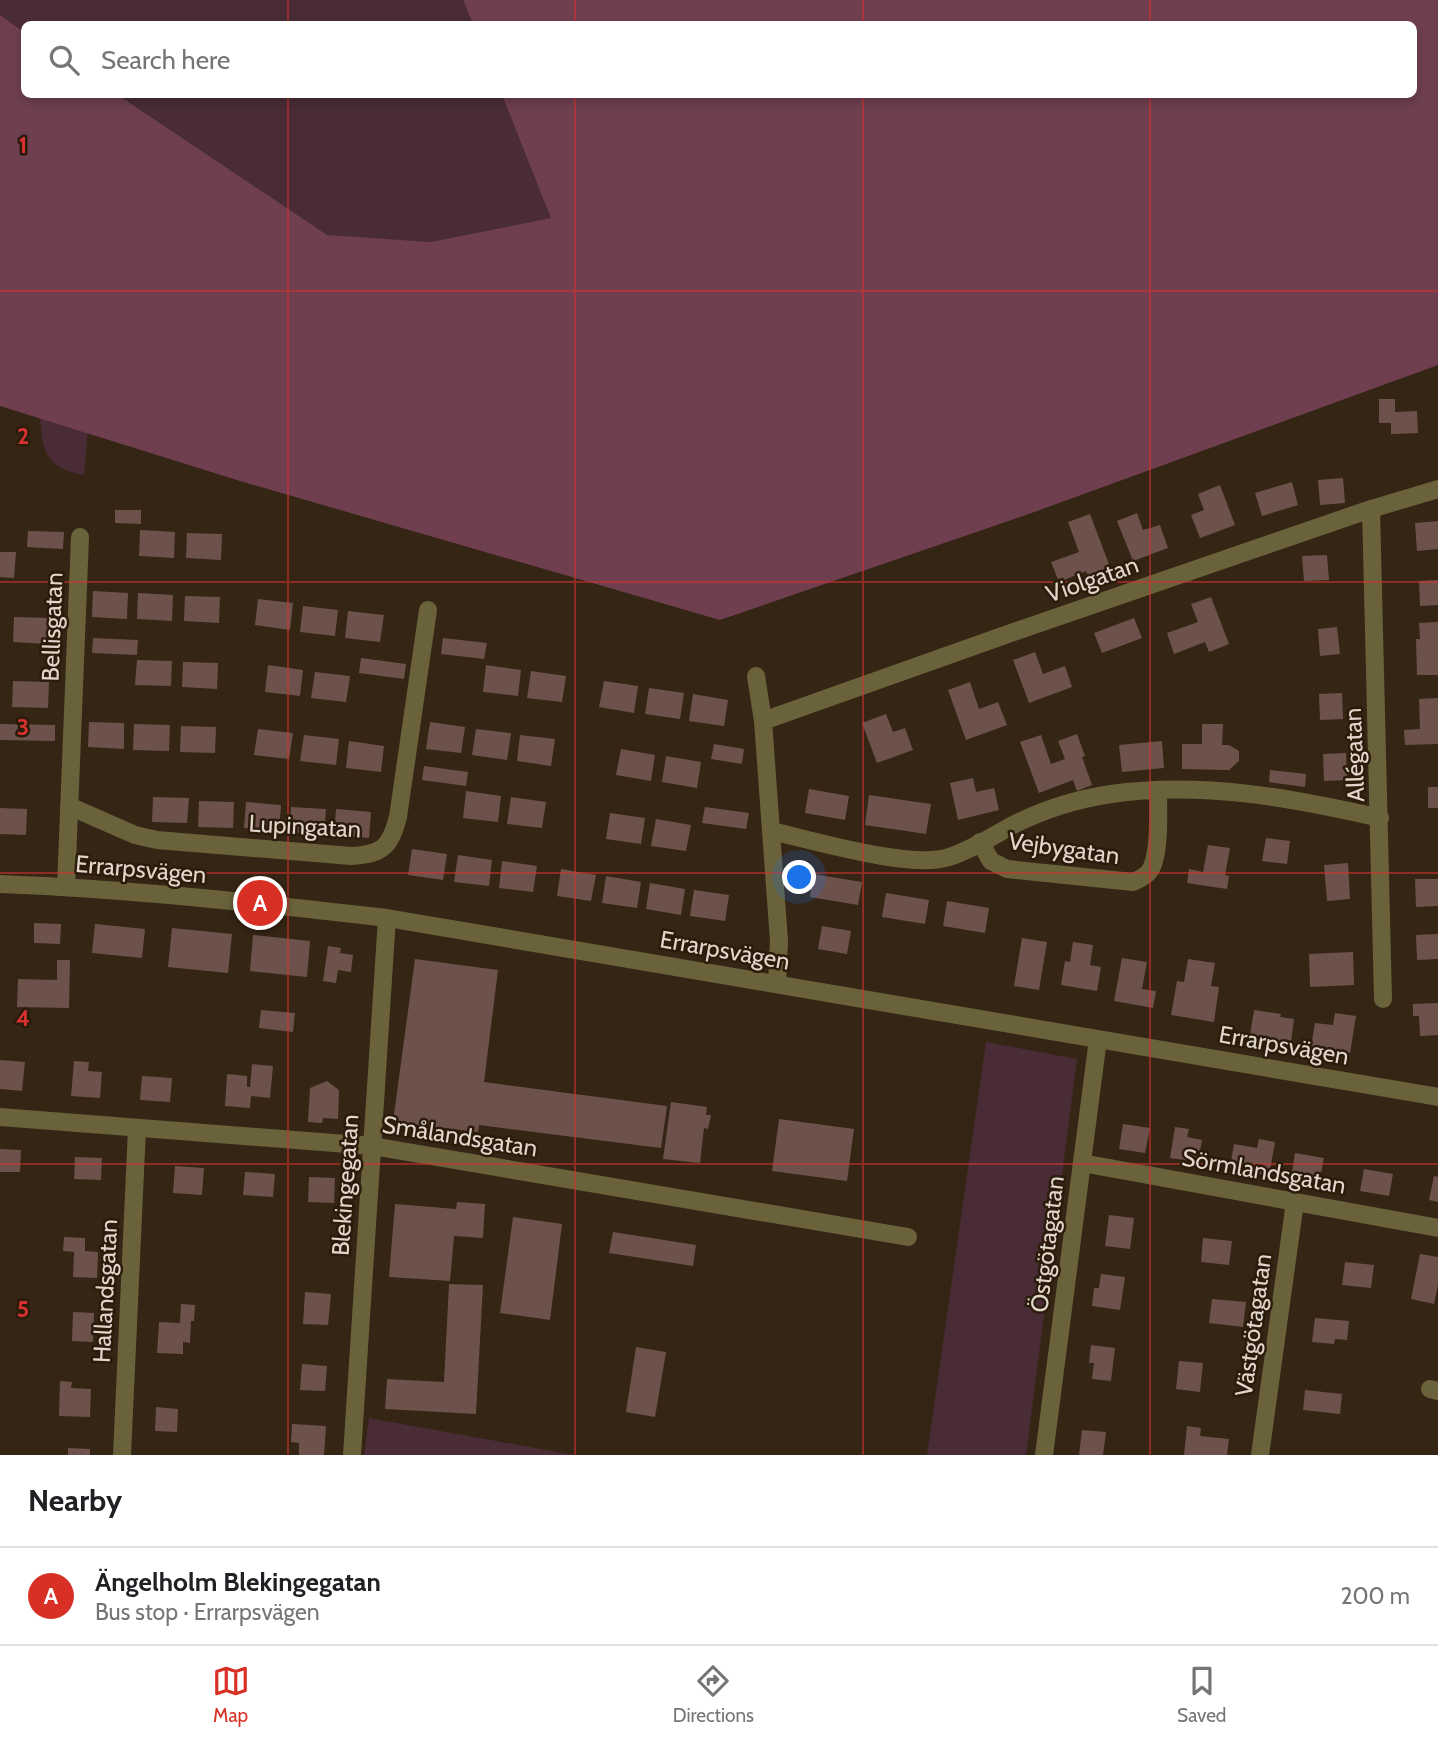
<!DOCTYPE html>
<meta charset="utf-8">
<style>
:root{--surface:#fff;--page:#f2f2f2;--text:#202124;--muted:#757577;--line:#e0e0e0;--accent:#d93025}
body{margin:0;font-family:Cabin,sans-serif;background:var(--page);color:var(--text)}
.you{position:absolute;left:800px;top:878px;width:24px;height:24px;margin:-18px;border:5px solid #fff;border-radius:50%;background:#1a73e8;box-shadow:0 0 0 10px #1a73e833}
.badge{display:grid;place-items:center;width:46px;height:46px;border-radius:50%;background:var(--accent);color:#fff;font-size:23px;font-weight:700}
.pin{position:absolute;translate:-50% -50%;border:4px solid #fff;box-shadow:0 2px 7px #0006}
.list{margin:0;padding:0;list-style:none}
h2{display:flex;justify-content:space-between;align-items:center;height:91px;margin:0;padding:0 28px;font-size:30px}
h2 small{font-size:23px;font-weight:400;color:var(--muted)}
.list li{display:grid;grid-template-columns:46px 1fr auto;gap:21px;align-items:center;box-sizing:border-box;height:98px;padding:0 28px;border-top:2px solid var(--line)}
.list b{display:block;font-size:26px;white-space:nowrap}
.list p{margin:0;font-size:23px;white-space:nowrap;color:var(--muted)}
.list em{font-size:23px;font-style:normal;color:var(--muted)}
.icon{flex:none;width:38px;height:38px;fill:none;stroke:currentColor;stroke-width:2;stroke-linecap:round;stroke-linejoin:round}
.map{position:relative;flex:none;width:1438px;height:1455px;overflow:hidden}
.search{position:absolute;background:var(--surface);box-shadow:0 4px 10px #0003;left:21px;right:21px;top:21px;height:77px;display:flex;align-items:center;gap:18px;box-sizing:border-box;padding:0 24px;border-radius:10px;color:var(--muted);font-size:26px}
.sheet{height:189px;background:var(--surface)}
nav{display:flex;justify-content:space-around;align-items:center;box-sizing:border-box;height:98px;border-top:2px solid var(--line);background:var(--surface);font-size:19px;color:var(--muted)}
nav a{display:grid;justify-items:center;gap:4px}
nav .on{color:var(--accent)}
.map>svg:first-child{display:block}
.green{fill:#492c35}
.forest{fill:#6f3f4f}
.building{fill:#6d524c}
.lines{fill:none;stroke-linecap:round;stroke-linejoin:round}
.street{stroke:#69623a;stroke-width:18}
.grid{fill:none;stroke:#d73130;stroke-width:2;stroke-opacity:0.55}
.labels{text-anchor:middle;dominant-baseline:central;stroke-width:5;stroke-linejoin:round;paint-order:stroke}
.street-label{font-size:24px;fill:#e1d6cc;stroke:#2b1b0a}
.grid-label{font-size:23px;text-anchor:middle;font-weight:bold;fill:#d73130;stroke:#2b1b0a;stroke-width:5;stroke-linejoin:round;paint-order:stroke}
</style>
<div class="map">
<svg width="1438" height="1455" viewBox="0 0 1438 1455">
<rect width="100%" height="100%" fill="#352514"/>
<path class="green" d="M0,0H463L473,24H24V32L0,15Z
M118,95H502L552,218L430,242L327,236Z
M40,415L88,427L84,475C45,468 42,451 40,415Z
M986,1042L1077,1059L1026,1455H927Z
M369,1418L574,1455H364Z"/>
<path class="forest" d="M463,0H1438V365L1026,515L720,620L240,481L0,406V15L24,32V94L118,95L327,235L430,242L551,218L502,95L1414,94V24H473Z"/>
<path class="building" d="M1379,399H1395V412L1417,411L1418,433L1391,434V423H1379Z
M1343,478L1345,503L1320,505L1318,480Z
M1292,482L1298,505L1262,516L1255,493Z
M1220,485L1235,525L1200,538L1191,515L1204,510L1198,494Z
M115,510H141V524L115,523Z
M1137,513L1143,530L1160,525L1168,548L1133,561L1117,521Z
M1090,514L1110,567L1088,575L1086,571L1059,582L1051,562L1079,552L1068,522Z
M1438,521V549L1417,551L1415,523Z
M140,530L175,532L174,558L139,556Z
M28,531L64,532L63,549L27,547Z
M187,533L222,534L221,560L186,558Z
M0,552H16L14,578L0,577Z
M1327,555L1329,580L1304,581L1302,556Z
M1438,580V605L1420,606L1419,581Z
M93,591L128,593L127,619L92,617Z
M138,593L173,595L172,621L137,619Z
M185,596L220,597L219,623L184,621Z
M1211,597L1229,644L1209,652L1205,642L1174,654L1167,633L1198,622L1191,604Z
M258,599L293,603L290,630L255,625Z
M303,606L338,610L335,636L300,632Z
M348,611L384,615L380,642L345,638Z
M14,617L50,618L48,644L13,642Z
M1134,618L1142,638L1102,653L1094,633Z
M1438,622V675H1417L1416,639H1420L1419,623Z
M1337,627L1340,654L1320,656L1318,629Z
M93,638L138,640L137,655L92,653Z
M443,638L487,643L484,659L441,654Z
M1035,652L1043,674L1065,666L1072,687L1029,703L1013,660Z
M361,658L406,664L404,679L359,673Z
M137,660L172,661L171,686L135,685Z
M183,662L218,663L217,689L182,687Z
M268,665L303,670L300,696L265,692Z
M486,665L521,670L518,696L483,692Z
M531,671L566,676L562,702L527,698Z
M315,672L350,676L346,702L311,698Z
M13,681L49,682L48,708L12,707Z
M604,681L638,686L634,713L599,707Z
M970,682L979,709L998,702L1007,725L966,740L948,690Z
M649,688L684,693L680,719L645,714Z
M1342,693L1343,719L1320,720L1319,694Z
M693,694L728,700L724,726L689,721Z
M1438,698V744L1405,745L1404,730L1420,729L1419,699Z
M886,714L893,732L905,728L913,750L877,763L862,723Z
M89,722L124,723V749L88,747Z
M430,722L465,727L461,753L426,749Z
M0,724L55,725V741L0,740Z
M134,724L170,725L169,751L133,750Z
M1202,724H1223L1222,745H1229L1239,751V761L1229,770L1182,769V744H1202Z
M181,726L216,727L215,753L180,752Z
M258,729L293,733L289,759L254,755Z
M476,729L511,733L507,760L472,755Z
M1077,734L1085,756L1082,757L1092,785L1077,791L1073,780L1039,793L1020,742L1041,735L1051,764L1065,759L1058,741Z
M304,735L339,739L336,765L300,761Z
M520,735L555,739L551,766L517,761Z
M349,741L384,746L381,772L346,768Z
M1162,741L1164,768L1122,772L1119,745Z
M714,744L744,749L742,764L711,759Z
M621,749L655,755L651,781L616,775Z
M1346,753L1347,780L1324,781L1323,754Z
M666,756L701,762L697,788L662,782Z
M424,766L468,772L466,786L422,780Z
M1270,770L1306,774L1305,787L1269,782Z
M973,778L976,792L994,788L999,810L958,820L950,783Z
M1428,787H1438V808H1428Z
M809,789L849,796L845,820L805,813Z
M466,791L501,796L498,822L463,818Z
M869,795L931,804L926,834L865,825Z
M153,797L189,798L187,823L152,822Z
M511,797L546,802L542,828L507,824Z
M199,801L234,802L233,828L198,827Z
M246,802L281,805L279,831L244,828Z
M291,807L326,809L324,835L289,832Z
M705,807L749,813L746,829L702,823Z
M0,808L27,809L26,835L0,834Z
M336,809L371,812L369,838L334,835Z
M610,813L645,818L641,844L606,839Z
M656,819L691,825L686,851L651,846Z
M1266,838L1290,841L1287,864L1262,861Z
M1208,845L1230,848L1225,875L1229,876L1227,889L1187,883L1189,869L1203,872Z
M412,849L447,854L443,880L408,875Z
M458,855L492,860L489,886L454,882Z
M502,861L537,866L533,892L499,888Z
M1348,863L1350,899L1327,901L1324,865Z
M561,869L596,875L591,901L557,896Z
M813,874L862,882L858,905L810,897Z
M606,876L641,882L637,908L602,903Z
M1415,879H1438V906L1416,907Z
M650,883L685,889L681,915L646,909Z
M694,890L729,895L725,921L690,916Z
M886,893L929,900L925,924L882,917Z
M947,901L989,908L985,933L943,926Z
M34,923L61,924L60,944L34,943Z
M95,924L145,929L142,958L92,953Z
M822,926L851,931L847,954L818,949Z
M172,928L232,934L228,973L168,967Z
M1438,934V959L1417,960L1416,935Z
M253,935L310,941L307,977L250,971Z
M1022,938L1047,942L1039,990L1014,986Z
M1073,942L1093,945L1090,965L1101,967L1097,991L1061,985L1065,961L1070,962Z
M328,946L341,948L340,953L353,955L351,972L338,970L336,983L323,981Z
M1353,952L1354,985L1310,987L1309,954Z
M1122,958L1147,962L1142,989L1156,991L1153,1008L1114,1001Z
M415,959L498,970L484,1082L667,1106L661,1148L479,1125L478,1132L393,1122Z
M1188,959L1215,963L1211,986L1219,987L1214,1022L1171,1015L1177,981L1184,982Z
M57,960H70L69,1008L17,1007L18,979L57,980Z
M1438,1003V1035L1420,1036L1419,1016H1413V1004Z
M261,1010L295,1013L293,1032L259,1028Z
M1254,1010L1281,1014L1280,1017L1294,1019L1291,1042L1250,1036Z
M1335,1013L1356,1016L1350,1053L1311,1047L1315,1023L1333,1025Z
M0,1060L25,1062L22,1091L0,1089Z
M74,1061L89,1062L88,1071L102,1072L100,1098L71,1096Z
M252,1064L273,1066L270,1098L251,1096L250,1108L225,1106L227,1074L247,1076V1087H250Z
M142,1076L172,1078L170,1102L140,1100Z
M327,1081L339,1090L338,1119L323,1118L322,1123L308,1122L310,1088Z
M671,1102L707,1107L706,1115H711L708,1129L704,1128L700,1163L663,1159Z
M779,1119L854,1129L847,1181L772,1171Z
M1123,1124L1150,1128L1145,1153L1119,1149Z
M1175,1127L1189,1129L1187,1137L1202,1140L1198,1162L1170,1158Z
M1259,1139L1275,1142L1269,1176L1230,1167L1234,1144L1257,1148Z
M0,1149L21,1150L20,1172H0Z
M1295,1153L1324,1158L1319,1183L1291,1178Z
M75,1157L102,1158L101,1180L74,1179Z
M175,1166L204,1168L202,1195L173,1193Z
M1364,1169L1393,1174L1389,1196L1360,1191Z
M245,1172L275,1174L273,1197L243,1195Z
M1434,1176L1438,1177V1202L1429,1200Z
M309,1177L335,1178L334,1203L308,1202Z
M457,1202L485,1204L483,1238L454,1236L450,1281L389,1277L395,1204L456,1209Z
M1109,1215L1134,1218L1130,1249L1105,1246Z
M513,1217L562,1224L550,1320L500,1313Z
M613,1232L696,1245L693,1266L609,1253Z
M64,1237L85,1238V1251L98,1252L97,1278L73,1277L74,1252L63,1251Z
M1203,1238L1232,1241L1229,1265L1201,1262Z
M1420,1254L1438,1257V1285L1434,1304L1411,1299Z
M1345,1262L1374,1265L1371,1288L1342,1285Z
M1101,1274L1125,1277L1120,1310L1092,1306L1094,1288H1099Z
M449,1284L483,1285L476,1414L385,1409L387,1379L444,1382Z
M305,1292L331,1294L328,1325L303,1324Z
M1212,1299L1246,1302L1243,1327L1209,1323Z
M181,1304L195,1305L194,1321H191L190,1343L183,1342V1354L157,1353L159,1322L180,1323Z
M73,1312L94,1313L93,1342L72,1341Z
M1315,1318L1349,1321L1347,1340L1335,1339L1334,1344L1312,1342Z
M1091,1345L1115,1348L1111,1381L1092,1379L1094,1363H1089Z
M636,1347L666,1352L655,1417L626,1412Z
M1179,1361L1203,1363L1200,1392L1176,1389Z
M302,1364L327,1366L325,1391L300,1390Z
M60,1381L72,1382L71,1388L91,1389L90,1417L59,1416Z
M1305,1390L1342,1394L1340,1414L1303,1410Z
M156,1407L178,1409L177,1432L155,1431Z
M292,1424L326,1426L324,1455H299V1443L291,1442Z
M1187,1426L1201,1428L1200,1436L1229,1439L1227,1455H1184Z
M1082,1430L1106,1432L1103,1455H1079Z
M68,1448L90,1449V1455H68Z"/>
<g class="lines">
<path class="street" d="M1371,509L1383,999
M756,676L763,721L779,941L777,984
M763,721L1008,634L1371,509L1438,489
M69,806L135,835L157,840L351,856C383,854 390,847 398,817L428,610
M771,831C812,840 912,870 949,857C972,850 994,835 1015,824C1045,809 1078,799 1111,794C1202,781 1292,798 1380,818
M980,842L991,861L1007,869L1133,882C1138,880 1144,877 1148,873C1161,859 1158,809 1158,790
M0,884C129,889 258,903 387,918L1438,1097
M66,887L80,537
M0,1117L372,1146L908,1237
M1082,1163L1438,1228
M1430,1389L1438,1391
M122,1455L137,1129
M352,1455L387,918
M1044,1455L1098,1039
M1260,1455L1295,1202"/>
</g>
<path class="grid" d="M288,0V24M575,0V24M863,0V24M1150,0V24M288,94V1455M575,94V1455M863,94V1455M1150,94V1455M0,291H1438M0,582H1438M0,873H1438M0,1164H1438"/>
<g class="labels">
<g class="street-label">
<text transform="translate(1092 579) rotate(-19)">Violgatan</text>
<text transform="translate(52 627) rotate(-88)">Bellisgatan</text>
<text transform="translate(1354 755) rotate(-92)">Allégatan</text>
<text transform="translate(305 826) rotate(3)">Lupingatan</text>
<text transform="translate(1064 848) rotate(8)">Vejbygatan</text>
<text transform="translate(141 869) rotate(5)">Errarpsvägen</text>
<text transform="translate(725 950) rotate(10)">Errarpsvägen</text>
<text transform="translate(1284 1045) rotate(10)">Errarpsvägen</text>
<text transform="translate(460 1136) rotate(9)">Smålandsgatan</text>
<text transform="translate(1264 1171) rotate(10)">Sörmlandsgatan</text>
<text transform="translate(345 1185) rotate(-86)">Blekingegatan</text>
<text transform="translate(1047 1244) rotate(-83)">Östgötagatan</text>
<text transform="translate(105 1291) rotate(-87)">Hallandsgatan</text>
<text transform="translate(1253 1325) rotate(-82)">Västgötagatan</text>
</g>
</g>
<g class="grid-label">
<text x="23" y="153">1</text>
<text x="23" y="444">2</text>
<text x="23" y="735">3</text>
<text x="23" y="1026">4</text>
<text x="23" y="1317">5</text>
</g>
</svg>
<div class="you"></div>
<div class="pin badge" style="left:260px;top:903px">A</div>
<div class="search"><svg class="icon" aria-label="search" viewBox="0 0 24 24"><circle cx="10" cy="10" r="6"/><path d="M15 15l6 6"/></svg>Search here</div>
</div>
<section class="sheet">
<h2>Nearby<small></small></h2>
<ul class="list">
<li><span class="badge">A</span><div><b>Ängelholm Blekingegatan</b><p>Bus stop · Errarpsvägen</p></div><em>200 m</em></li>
</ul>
</section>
<nav>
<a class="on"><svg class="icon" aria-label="map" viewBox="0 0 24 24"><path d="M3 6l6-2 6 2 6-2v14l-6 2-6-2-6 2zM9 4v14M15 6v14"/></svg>Map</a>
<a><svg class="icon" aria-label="directions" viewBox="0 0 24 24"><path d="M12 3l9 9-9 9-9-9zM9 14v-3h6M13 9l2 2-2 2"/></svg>Directions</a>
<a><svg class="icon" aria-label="saved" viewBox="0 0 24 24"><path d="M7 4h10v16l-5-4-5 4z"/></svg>Saved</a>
</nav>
